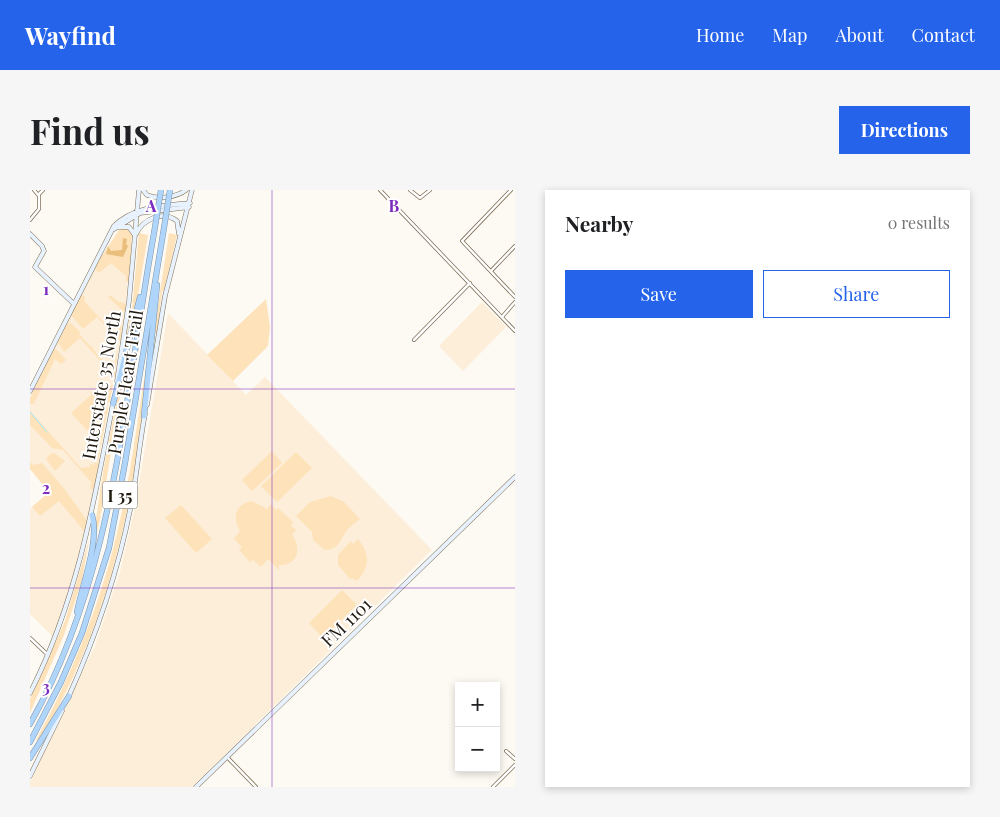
<!DOCTYPE html>
<meta charset="utf-8">
<style>
:root{--surface:#fff;--page:#f6f6f6;--text:#202124;--muted:#757577;--line:#e0e0e0;--accent:#2563eb}
body{margin:0;font-family:"Playfair Display",serif;background:var(--page);color:var(--text)}
.controls{position:absolute;right:15px;bottom:15px;display:grid;overflow:hidden;border-radius:0px;box-shadow:0 2px 8px #0003}
.controls button{width:45px;height:45px;display:grid;place-items:center;padding:0;border:0;border-bottom:1px solid var(--line);background:var(--surface);color:var(--text);font:25px sans-serif}
.list{margin:0;padding:0;list-style:none}
h2{display:flex;justify-content:space-between;align-items:center;height:65px;margin:0;padding:0 20px;font-size:21px}
h2 small{font-size:16px;font-weight:400;color:var(--muted)}
.actions{display:flex;gap:10px;padding:15px 20px}
.actions a{flex:1;padding:11px 0;border:1px solid var(--accent);border-radius:0px;text-align:center;font-size:18px;color:var(--accent)}
.actions .main{background:var(--accent);color:#fff}
.map{position:relative;flex:none;width:485px;height:597px;overflow:hidden;border-radius:0px}
header{display:flex;align-items:center;gap:30px;box-sizing:border-box;height:70px;padding:0 25px;background:var(--accent);color:#fff}
header strong{font-size:24px}
nav{display:flex;gap:28px;margin-inline-start:auto;font-size:18px}
.intro{display:flex;align-items:center;justify-content:space-between;box-sizing:border-box;height:120px;padding:0 30px}
h1{margin:0;font-size:35px}
.button{padding:12px 22px;border-radius:0px;background:var(--accent);color:#fff;font-size:18px;font-weight:700}
main{display:flex;gap:30px;padding:0 30px}
aside{flex:1;background:var(--surface);border-radius:0px;box-shadow:0 2px 8px #0003}
.map>svg:first-child{display:block}
.built{fill:#fceed9}
.green{fill:#fee2ba}
.forest{fill:#eabe7c}
.lines{fill:none;stroke-linecap:round;stroke-linejoin:round}
.stream{stroke:#9ee7fd;stroke-width:1}
.street-casing{stroke:#7f6f56;stroke-width:4}
.secondary-casing{stroke:#7f6f56;stroke-width:5}
.highway-casing{stroke:#7d93a8;stroke-width:6}
.street{stroke:#fff;stroke-width:2.5}
.secondary{stroke:#e7f2fe;stroke-width:4}
.highway{stroke:#afd5fb;stroke-width:5}
.highway-bridge-casing{stroke:#7d93a8;stroke-width:6;stroke-linecap:butt}
.highway-bridge{stroke:#afd5fb;stroke-width:5}
.grid{fill:none;stroke:#7b2cbf;stroke-width:1;stroke-opacity:0.55}
.labels{text-anchor:middle;dominant-baseline:central;stroke-width:4;stroke-linejoin:round;paint-order:stroke}
.shield{fill:#fff;stroke:#635e57;stroke-width:1}
.shield-label{font-size:16px;font-weight:bold;fill:#20190f}
.street-label{font-size:18px;fill:#20190f;stroke:#fff}
.grid-label{font-size:16px;text-anchor:middle;font-weight:bold;fill:#7b2cbf;stroke:#fff;stroke-width:4;stroke-linejoin:round;paint-order:stroke}
</style>
<header>
<strong>Wayfind</strong>
<nav><a>Home</a><a>Map</a><a>About</a><a>Contact</a></nav>
</header>
<div class="intro"><h1>Find us</h1><a class="button">Directions</a></div>
<main>
<div class="map">
<svg width="485" height="597" viewBox="0 0 485 597">
<rect width="100%" height="100%" fill="#fdf9f3"/>
<path class="built" d="M71,66L99,77L95,124L59,325L49,368L23,447L0,424V319L19,302L0,279V207L58,89Z
M452,112L476,137L433,181L409,156Z
M138,123L216,205L235,187L402,360L162,597H0V592L65,456L90,382L105,317Z"/>
<path class="green" d="M96,38L102,45L99,91L96,92V86L81,73L69,83L64,78L89,40Z
M109,43L118,45L109,100L98,147H96L102,119Z
M139,43L147,45L134,101H132L127,143L124,142Z
M51,105L55,106L54,111L81,140L86,141L92,134L91,151L83,144L81,145L78,142L79,140L67,127L53,139L41,125Z
M80,105L87,111L96,114L95,123L78,107Z
M236,109L240,137L238,156L203,191L177,165Z
M38,133L42,134L50,142L49,144L61,157L63,156V159L79,178H84L88,158L85,188L80,186L82,184L50,148L34,162L28,152Z
M24,159L27,160L36,170L31,174L25,169L4,214H0V208Z
M97,163L71,324L69,325L71,326L62,362C69,295 83,229 97,163Z
M117,172H118V180C111,230 106,281 95,330C78,408 50,483 9,552L6,550C44,481 73,407 90,330C102,278 108,224 117,172Z
M83,194L80,212H78L75,201Z
M61,201L78,219L71,255L41,223L61,205Z
M0,221L51,278L60,277V274L65,275L64,272L68,273L67,265L70,262L65,299H60L61,292L33,260L22,258L0,235Z
M242,261L252,273L222,301L212,290Z
M266,262L282,278L247,312L231,296Z
M24,263L35,271L25,281L16,269L20,264Z
M0,272L3,275L12,273L33,297L58,332L55,342L29,311L10,326L2,317L19,302L0,279Z
M301,306L314,312L330,329C325,333 318,338 315,343C310,352 307,360 295,360L283,350L282,342L266,326L280,312Z
M222,311L237,319L241,314L246,320L248,318L263,332L261,335L266,340L262,345C272,358 268,376 249,375V380L238,369L231,377L223,370L220,372L209,360L212,357L204,349L210,341C202,328 205,314 222,311Z
M151,315L182,349L166,363L135,328Z
M328,349C340,364 340,377 327,391L322,388L320,389L308,375V365L321,351L323,354Z
M59,350L52,390L34,445L0,523V509L35,431Z
M312,400L327,415L293,448L279,433Z"/>
<path class="forest" d="M93,48L97,49L96,54L98,56L93,67L76,64L78,56L81,61L92,60Z"/>
<g class="lines">
<path class="stream" d="M0,222L17,242"/>
<defs>
<path id="street" d="M4,0L9,6
M350,0L485,141
M380,0L390,8L400,0
M481,0L432,51L485,107
M0,30L9,19V4L13,0
M461,81L485,56
M472,127L485,112
M384,150L440,93
M0,448L18,465
M476,561L485,569
M197,567L226,597
M463,597L485,575"/>
<path id="secondary" d="M113,0L117,5C128,10 147,7 156,0
M88,37H99L104,44
M84,39L110,23L159,17
M0,44L12,56L14,61L5,77L44,114
M106,44C113,29 133,20 147,31L149,44
M87,191L99,111L109,0
M0,201L84,36C104,16 133,16 160,13
M117,215L135,106L162,0
M0,503C47,411 64,313 83,213
M38,508C66,446 88,383 101,315C107,285 109,255 115,224
M0,586L32,521
M166,597L485,287"/>
<path id="highway" d="M83,214L110,107
M114,226L127,95
M47,422C52,395 70,351 62,325
M0,534C85,384 94,209 124,43
M0,552L31,492L52,443L79,358L95,273L133,44
M0,568L39,506"/>
</defs>
<use href="#street" class="street-casing"/>
<use href="#secondary" class="secondary-casing"/>
<use href="#highway" class="highway-casing"/>
<use href="#street" class="street"/>
<use href="#secondary" class="secondary"/>
<use href="#highway" class="highway"/>
<defs>
<path id="highway-bridge" d="M124,43L131,0
M133,44L140,0"/>
</defs>
<use href="#highway-bridge" class="highway-bridge-casing"/>
<use href="#highway-bridge" class="highway-bridge"/>
</g>
<path class="grid" d="M242,0V597M0,199H485M0,398H485"/>
<g class="labels">
<rect class="shield" x="72.5" y="291.5" width="35" height="27" rx="4"/>
<g class="shield-label">
<text x="90" y="305">I 35</text>
</g>
<g class="street-label">
<text transform="translate(95 192) rotate(-81)">Purple Heart Trail</text>
<text transform="translate(71 195) rotate(-80)">Interstate 35 North</text>
<text transform="translate(316 432) rotate(-44)">FM 1101</text>
</g>
</g>
<g class="grid-label">
<text x="121" y="22">A</text>
<text x="364" y="22">B</text>
<text x="16" y="105">1</text>
<text x="16" y="304">2</text>
<text x="16" y="503">3</text>
</g>
</svg>
<div class="controls">
<button>+</button>
<button>−</button>
</div>
</div>
<aside>
<h2>Nearby<small>0 results</small></h2>
<ul class="list">
</ul>
<div class="actions"><a class="main">Save</a><a>Share</a></div>
</aside>
</main>
